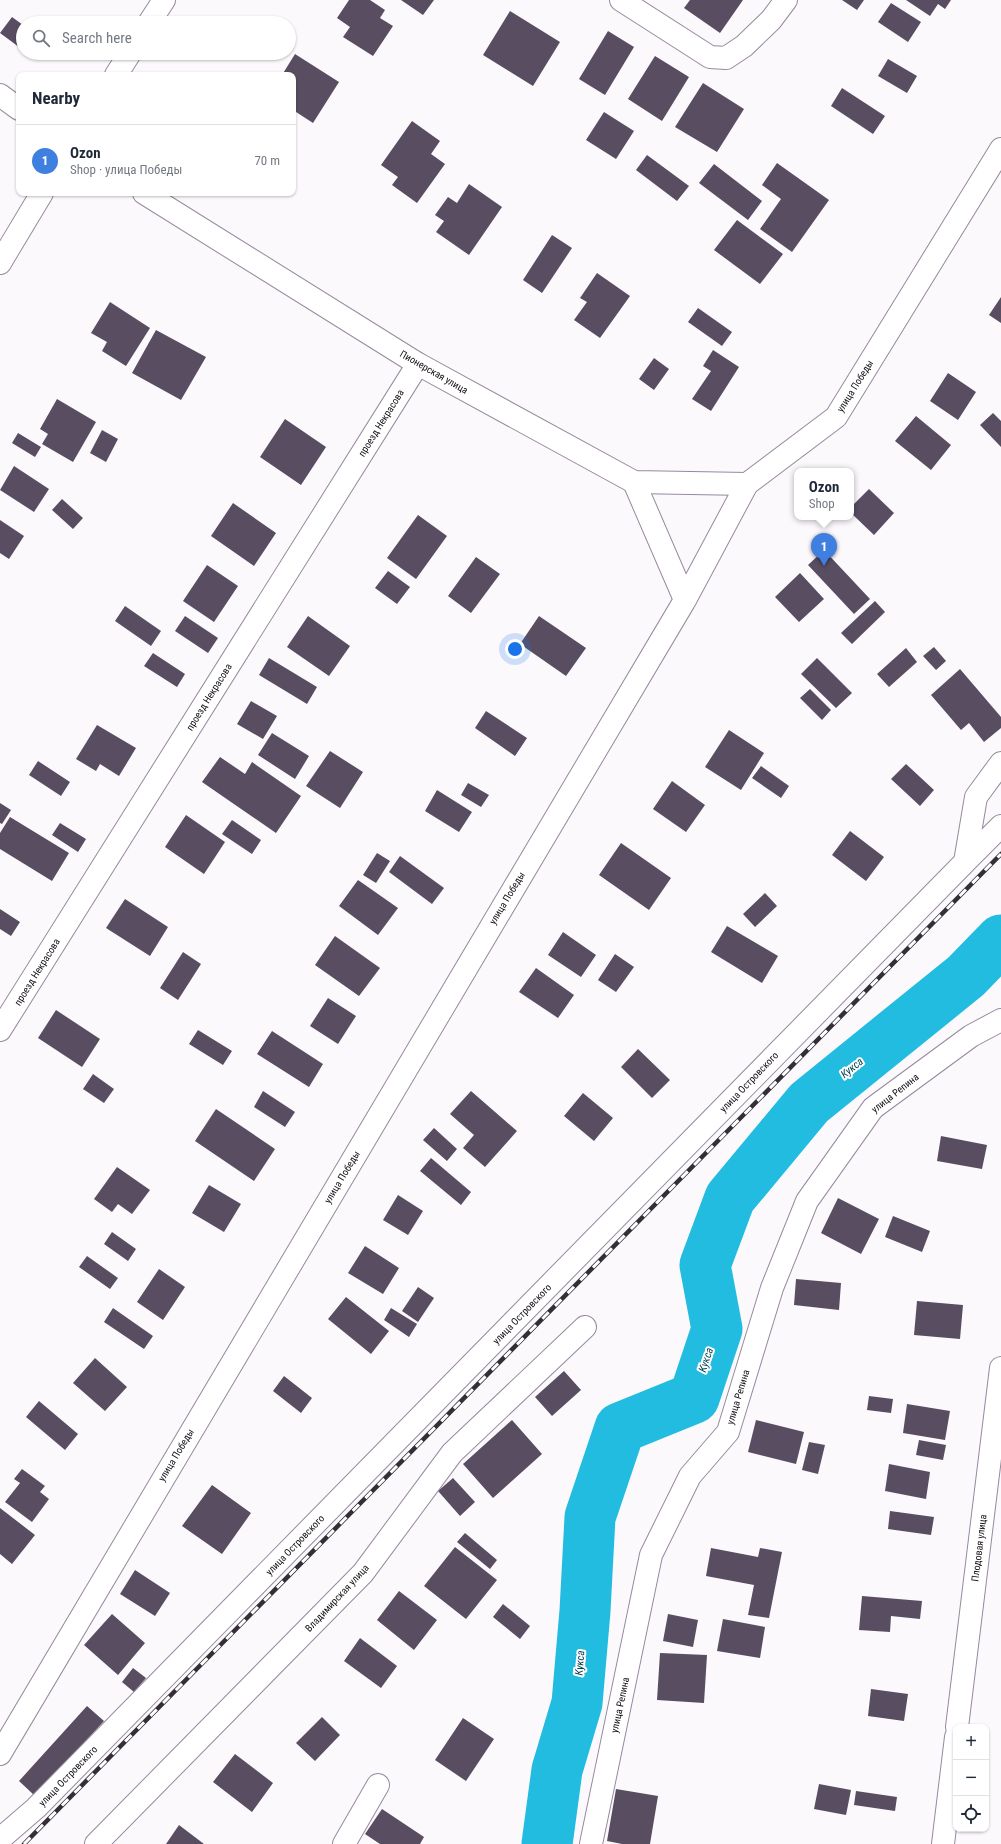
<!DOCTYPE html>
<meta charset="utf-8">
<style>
:root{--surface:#fff;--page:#f2f2f3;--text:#1f2937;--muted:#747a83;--line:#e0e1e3;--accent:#0b8043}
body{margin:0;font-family:"Roboto Condensed",sans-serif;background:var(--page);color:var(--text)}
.controls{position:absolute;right:12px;bottom:12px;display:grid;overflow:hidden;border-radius:8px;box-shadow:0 1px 3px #0004}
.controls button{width:36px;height:36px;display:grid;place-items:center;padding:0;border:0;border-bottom:1px solid var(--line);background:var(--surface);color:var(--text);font:20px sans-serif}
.you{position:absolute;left:515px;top:649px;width:14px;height:14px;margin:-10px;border:3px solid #fff;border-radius:50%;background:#1a73e8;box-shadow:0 0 0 6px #1a73e833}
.badge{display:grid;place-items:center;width:26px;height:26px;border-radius:50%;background:var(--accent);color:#fff;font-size:13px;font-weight:700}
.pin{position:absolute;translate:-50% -33px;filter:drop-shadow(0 1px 2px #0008)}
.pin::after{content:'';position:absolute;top:21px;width:14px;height:12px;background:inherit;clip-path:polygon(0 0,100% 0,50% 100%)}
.popup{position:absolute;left:794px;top:468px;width:60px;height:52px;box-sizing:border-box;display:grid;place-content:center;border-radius:8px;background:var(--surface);filter:drop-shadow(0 1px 3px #0005);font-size:13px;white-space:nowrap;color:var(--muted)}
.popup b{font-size:15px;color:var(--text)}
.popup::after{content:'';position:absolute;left:50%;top:100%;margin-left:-8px;border:8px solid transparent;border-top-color:var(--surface)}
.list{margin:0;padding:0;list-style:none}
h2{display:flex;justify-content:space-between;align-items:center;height:52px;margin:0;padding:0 16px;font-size:17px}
h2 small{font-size:13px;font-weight:400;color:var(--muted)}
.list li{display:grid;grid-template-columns:26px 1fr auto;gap:12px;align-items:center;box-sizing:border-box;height:72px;padding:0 16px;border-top:1px solid var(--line)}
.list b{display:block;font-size:15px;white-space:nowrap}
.list p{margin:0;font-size:13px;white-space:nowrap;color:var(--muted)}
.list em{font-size:13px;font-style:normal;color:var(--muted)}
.icon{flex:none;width:22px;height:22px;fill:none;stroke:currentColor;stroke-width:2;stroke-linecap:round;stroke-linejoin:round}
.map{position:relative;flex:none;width:1001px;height:1844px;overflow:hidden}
.search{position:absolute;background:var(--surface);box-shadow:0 1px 3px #0004;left:16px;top:16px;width:280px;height:44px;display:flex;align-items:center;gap:10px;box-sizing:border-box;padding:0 14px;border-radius:22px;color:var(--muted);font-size:15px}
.panel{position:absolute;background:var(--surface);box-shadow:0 1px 3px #0004;left:16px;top:72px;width:280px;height:124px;border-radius:8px}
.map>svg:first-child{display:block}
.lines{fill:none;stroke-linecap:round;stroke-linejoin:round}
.river{stroke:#23bce1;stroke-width:51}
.building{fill:#594d61}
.minor-casing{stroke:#97899f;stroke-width:24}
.tertiary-casing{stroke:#97899f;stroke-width:24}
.minor{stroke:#fff;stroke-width:22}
.tertiary{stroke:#fff;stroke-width:22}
.rail-casing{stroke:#342f36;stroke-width:4.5}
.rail{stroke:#fff;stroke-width:3;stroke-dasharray:9;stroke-linecap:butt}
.labels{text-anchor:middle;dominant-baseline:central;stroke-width:4;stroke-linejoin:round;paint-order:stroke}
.street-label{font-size:10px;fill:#140f16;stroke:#fff}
.water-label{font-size:11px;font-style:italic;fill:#034353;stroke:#fff}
</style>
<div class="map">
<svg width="1001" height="1844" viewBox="0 0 1001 1844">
<rect width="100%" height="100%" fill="#fcf9fd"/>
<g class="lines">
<path class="river" d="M547,1844L557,1770L577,1703L585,1611L590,1517L620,1428L694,1398L717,1329L705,1265L730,1198L809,1103L966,976L1001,940"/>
</g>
<path class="building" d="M349,0H370L385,10L380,18L393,26L373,56L343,37L350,27L337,18Z
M401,0H434L423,15Z
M690,0H743L720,33L684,8Z
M842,0H864L857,10Z
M906,0H951L945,9L938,4L930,16Z
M891,3L921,22L908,42L878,22Z
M510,11L560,42L533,86L483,55Z
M12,17L23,25V50L0,33Z
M608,31L634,47L605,95L579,79Z
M27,53H42L37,60Z
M295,54L339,82L313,123L293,110V75H282Z
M655,56L689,77L662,121L628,99Z
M888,59L917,76L907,93L878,76Z
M703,83L744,109L717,152L675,127Z
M842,88L885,116L873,134L831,106Z
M604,112L634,131L616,159L586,140Z
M412,121L440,141L431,154L445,164L417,203L392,185L398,177L381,165Z
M647,155L689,186L677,201L636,170Z
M777,163L829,200L792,252L760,229L781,199L762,185Z
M714,164L762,201L748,220L699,183Z
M469,184L502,207L469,255L436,232L444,221L435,215L448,197L457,203Z
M737,220L783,254L760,284L714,250Z
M552,235L572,248L542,293L523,280Z
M597,273L630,296L600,338L574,320L587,302L580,298Z
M1001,297V323L989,315Z
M110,302L150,328L126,366L102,351L107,342L91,333Z
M698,308L732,332L722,346L688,322Z
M156,330L206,357L181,400L132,373Z
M713,350L739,367L711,411L692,399L711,371L703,366Z
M654,358L669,369L654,390L639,379Z
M948,373L976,392L958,420L930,401Z
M57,399L96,422L73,462L42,444L48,434L40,429Z
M993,413L1001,421V447L980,425Z
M916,416L951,445L931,470L895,441Z
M285,419L326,447L301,485L260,457Z
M102,430L118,439L106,462L90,453Z
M18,433L41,447L35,457L12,443Z
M14,466L49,489L34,512L0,490Z
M869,489L894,513L874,535L851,513V507Z
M62,499L83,518L73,529L52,510Z
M233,503L276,533L254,566L211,536Z
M418,515L447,536L416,579L387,558Z
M0,520L24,536L9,559L0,553Z
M824,550L870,599L854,614L808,565Z
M476,557L500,574L471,613L448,596Z
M207,565L238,586L214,622L183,601Z
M388,571L410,587L397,604L375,588Z
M800,573L824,599L799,622L775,597Z
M875,601L885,612L852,644L841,633Z
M125,606L161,631L151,646L115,621Z
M185,616L218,638L208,653L175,631Z
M308,616L350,646L329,676L287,647Z
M539,616L586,648L566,676L520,644Z
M934,647L946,661L936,670L923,656Z
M906,648L917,662L889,687L877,674Z
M153,653L185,674L177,687L144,666Z
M269,658L317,687L307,704L259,675Z
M817,658L852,693L836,708L801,674Z
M960,669L1001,717V728L984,742L969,723L961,730L931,695Z
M810,689L831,710L822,720L800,698Z
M251,701L277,716L263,739L237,724Z
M486,711L527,738L515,756L475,728Z
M97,725L136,748L119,776L100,764L96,771L76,759Z
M729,730L764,753L741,790L705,767Z
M272,733L309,756L295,779L258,755Z
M330,751L363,772L340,808L306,786Z
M220,757L245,774L252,762L301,796L276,833L202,782Z
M38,761L70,782L61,796L29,775Z
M906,764L934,790L920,806L891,779Z
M761,766L789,786L781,798L752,778Z
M672,781L705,805L686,832L653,809Z
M468,783L489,795L481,807L461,795Z
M437,790L472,812L459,832L425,811Z
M0,803L11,810L2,824L0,823Z
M186,815L225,842L204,874L165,847Z
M10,817L69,853L52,881L0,849V833Z
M232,820L261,840L252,854L222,834Z
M60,823L86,839L78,852L52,835Z
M850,831L884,857L866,881L832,855Z
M621,843L671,878L649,910L599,875Z
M377,853L390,861L376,883L363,875Z
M400,856L444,888L432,904L389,872Z
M358,880L398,908L378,935L339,906Z
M765,893L777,906L755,927L743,914Z
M125,899L168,927L150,956L106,928Z
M0,909L20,922L11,936L0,929Z
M727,926L778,956L762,983L711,952Z
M563,932L596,955L581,977L548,955Z
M335,936L380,968L359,996L315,965Z
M183,952L201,964L178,1000L160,988Z
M615,954L634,967L616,992L598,980Z
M536,968L574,995L558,1018L519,992Z
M328,998L356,1016L338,1044L310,1026Z
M56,1010L100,1039L82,1067L38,1038Z
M198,1030L232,1051L223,1065L189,1044Z
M272,1031L323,1064L309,1087L257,1054Z
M638,1049L670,1080L652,1098L621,1067Z
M93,1074L114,1089L104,1103L83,1089Z
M263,1091L295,1112L285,1127L254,1107Z
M471,1091L517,1131L485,1167L463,1148L474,1135L450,1114Z
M583,1093L613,1118L594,1141L564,1116Z
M216,1109L275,1149L254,1181L195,1141Z
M434,1128L457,1149L447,1161L423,1140Z
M941,1136L987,1145L982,1169L937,1161Z
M431,1158L471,1192L461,1205L420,1171Z
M117,1167L150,1190L132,1214L118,1204L112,1212L94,1199Z
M209,1185L241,1204L224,1232L192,1213Z
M398,1195L423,1211L408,1235L383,1220Z
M838,1198L879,1219L861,1254L821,1233Z
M893,1216L930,1231L922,1252L885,1237Z
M112,1232L136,1249L128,1261L104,1244Z
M365,1246L399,1268L383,1294L348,1273Z
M87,1256L118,1278L110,1289L79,1267Z
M159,1269L185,1287L163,1320L137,1302Z
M796,1279L841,1283L839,1310L794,1305Z
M418,1287L434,1298L418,1322L402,1311Z
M346,1297L389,1331L371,1354L328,1319Z
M917,1301L963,1305L960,1339L914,1335Z
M113,1308L153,1336L144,1349L104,1322Z
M391,1308L417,1324L409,1337L384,1320Z
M95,1358L127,1387L105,1411L73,1383Z
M564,1371L581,1390L552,1416L535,1397Z
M284,1376L312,1398L301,1413L273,1391Z
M869,1396L893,1399L891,1413L867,1410Z
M39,1401L78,1434L65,1450L26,1417Z
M907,1404L950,1411L945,1440L903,1433Z
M512,1420L542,1454L493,1498L463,1464Z
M756,1420L804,1432L796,1464L748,1452Z
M919,1440L946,1445L943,1460L916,1455Z
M809,1442L825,1445L818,1474L802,1470Z
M889,1464L930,1472L926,1499L885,1491Z
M22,1469L45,1486L40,1492L49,1499L32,1522L5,1502L20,1483L14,1479Z
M453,1478L475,1502L460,1516L438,1491Z
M212,1485L251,1513L222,1554L182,1526Z
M0,1508L35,1535L12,1564L0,1554Z
M890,1511L934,1517L931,1535L888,1529Z
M465,1533L497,1560L490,1569L457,1542Z
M455,1547L497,1580L466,1619L424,1586Z
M711,1548L758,1557L760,1548L782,1552L769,1618L748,1615L754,1585L706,1576Z
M135,1570L170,1593L155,1616L120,1594Z
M399,1591L437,1620L414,1650L377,1620Z
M862,1596L922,1601L920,1619L891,1616L890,1632L859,1630Z
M503,1604L530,1626L520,1639L493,1617Z
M112,1614L145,1643L118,1675L84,1645Z
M668,1614L698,1620L693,1647L663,1641Z
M723,1619L765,1627L760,1658L717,1651Z
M360,1638L397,1666L381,1688L344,1661Z
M660,1653L707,1655L704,1703L657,1700Z
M133,1668L146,1678L134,1692L122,1682Z
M871,1689L908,1694L904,1721L868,1716Z
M87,1706L104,1721L35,1796L19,1781Z
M322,1717L340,1735L315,1761L296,1743Z
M463,1718L494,1739L466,1781L435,1760Z
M235,1754L273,1783L252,1812L213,1782Z
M819,1784L851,1790L846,1815L814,1809Z
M616,1789L658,1796L650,1844H622L607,1841Z
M856,1791L897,1797L895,1811L854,1805Z
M382,1809L424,1837L420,1844H380L365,1834Z
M179,1825L204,1844H166Z"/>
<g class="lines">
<defs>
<path id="minor" d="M621,0L710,57L726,58L744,46L771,20L786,0
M634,482L685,600
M965,862L1001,826
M0,1030L418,364
M957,1727L1001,1368
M0,1754L685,600L747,484
M0,1839L36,1808L965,862L976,797L1001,763
M96,1844L363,1573L452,1453L585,1327
M344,1844L378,1785
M591,1844L651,1555L690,1476L728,1432L772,1288L807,1201L873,1108L971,1036L1001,1020
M943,1844L956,1737"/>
<path id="tertiary" d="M149,23L164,0
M116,75L130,53
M0,95L19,109
M144,193L418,364L634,482L747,484L836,417L1001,149
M0,263L42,193"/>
</defs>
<use href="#minor" class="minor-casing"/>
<use href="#tertiary" class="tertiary-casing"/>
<use href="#minor" class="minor"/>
<use href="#tertiary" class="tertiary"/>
<defs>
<path id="rail" d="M24,1844L1001,854"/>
</defs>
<use href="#rail" class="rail-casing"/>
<use href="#rail" class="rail"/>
</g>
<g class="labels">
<g class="street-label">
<text transform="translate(434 372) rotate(30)">Пионерская улица</text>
<text transform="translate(855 386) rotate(-58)">улица Победы</text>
<text transform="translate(381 423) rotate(-58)">проезд Некрасова</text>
<text transform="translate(209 697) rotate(-58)">проезд Некрасова</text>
<text transform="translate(507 898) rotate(-59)">улица Победы</text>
<text transform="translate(37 972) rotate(-58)">проезд Некрасова</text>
<text transform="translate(749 1082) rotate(-46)">улица Островского</text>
<text transform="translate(895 1093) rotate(-38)">улица Репина</text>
<text transform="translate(342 1177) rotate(-59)">улица Победы</text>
<text transform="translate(522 1314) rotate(-46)">улица Островского</text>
<text transform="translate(738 1397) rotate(-73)">улица Репина</text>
<text transform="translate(176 1455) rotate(-59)">улица Победы</text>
<text transform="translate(295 1545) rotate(-46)">улица Островского</text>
<text transform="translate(979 1548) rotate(-83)">Плодовая улица</text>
<text transform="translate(337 1598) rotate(-47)">Владимирская улица</text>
<text transform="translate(620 1705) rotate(-78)">улица Репина</text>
<text transform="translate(68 1776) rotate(-46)">улица Островского</text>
</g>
<g class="water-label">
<text transform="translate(852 1068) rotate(-39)">Кукса</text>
<text transform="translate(706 1360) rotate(-72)">Кукса</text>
<text transform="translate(580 1663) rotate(-86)">Кукса</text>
</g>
</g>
</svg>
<div class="controls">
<button>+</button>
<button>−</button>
<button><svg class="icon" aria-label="locate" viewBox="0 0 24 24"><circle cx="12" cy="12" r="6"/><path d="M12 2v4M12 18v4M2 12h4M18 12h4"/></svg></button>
</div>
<div class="you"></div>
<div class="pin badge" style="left:824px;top:566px;background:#3f7fe0">1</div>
<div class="popup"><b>Ozon</b>Shop</div>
<div class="search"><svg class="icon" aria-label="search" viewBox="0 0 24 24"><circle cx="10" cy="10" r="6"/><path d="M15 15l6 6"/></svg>Search here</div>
<section class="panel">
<h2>Nearby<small></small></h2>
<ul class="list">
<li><span class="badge" style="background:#3f7fe0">1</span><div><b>Ozon</b><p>Shop · улица Победы</p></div><em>70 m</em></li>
</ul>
</section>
</div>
